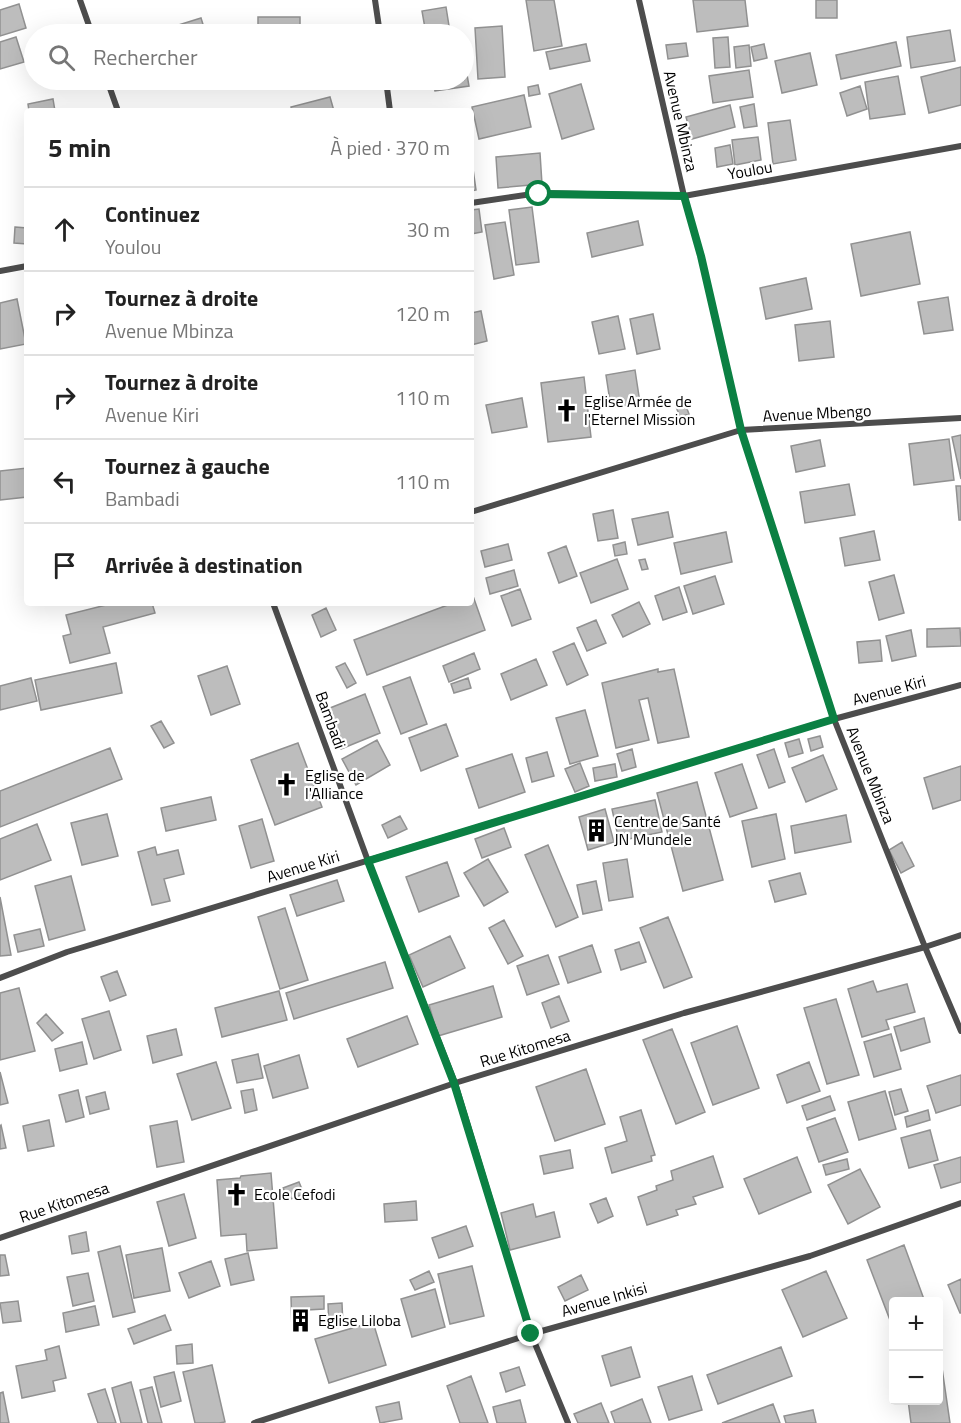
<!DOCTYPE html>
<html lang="fr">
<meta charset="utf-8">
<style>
:root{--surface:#fff;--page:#f2f2f2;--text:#222;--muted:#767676;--line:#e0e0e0}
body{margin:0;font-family:"Titillium Web",sans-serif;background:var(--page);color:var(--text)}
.controls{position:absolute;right:18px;bottom:18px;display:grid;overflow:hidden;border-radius:6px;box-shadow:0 6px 24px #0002}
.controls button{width:54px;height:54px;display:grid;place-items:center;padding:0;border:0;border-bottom:2px solid var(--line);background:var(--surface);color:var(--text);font:30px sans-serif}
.stop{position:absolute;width:18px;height:18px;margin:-14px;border:4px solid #0b8043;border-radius:50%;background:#fff}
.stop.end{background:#0b8043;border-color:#fff;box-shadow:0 2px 6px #0008}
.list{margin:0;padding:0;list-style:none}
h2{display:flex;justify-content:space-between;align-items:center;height:78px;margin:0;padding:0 24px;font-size:26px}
h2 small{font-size:20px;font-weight:400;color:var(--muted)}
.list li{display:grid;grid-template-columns:39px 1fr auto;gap:18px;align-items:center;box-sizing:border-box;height:84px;padding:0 24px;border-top:2px solid var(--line)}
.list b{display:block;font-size:22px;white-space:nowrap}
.list p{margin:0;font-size:20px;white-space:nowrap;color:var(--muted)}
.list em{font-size:20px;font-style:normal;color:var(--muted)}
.icon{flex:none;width:33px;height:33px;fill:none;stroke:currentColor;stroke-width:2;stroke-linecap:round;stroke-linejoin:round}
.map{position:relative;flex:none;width:961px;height:1423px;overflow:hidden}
.search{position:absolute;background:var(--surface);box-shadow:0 6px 24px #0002;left:24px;top:24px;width:450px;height:66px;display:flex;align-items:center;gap:15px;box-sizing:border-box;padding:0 21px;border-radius:33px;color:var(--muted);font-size:22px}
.panel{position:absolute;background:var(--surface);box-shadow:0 6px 24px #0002;left:24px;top:108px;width:450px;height:498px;border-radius:6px}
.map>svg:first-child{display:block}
.building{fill:#bdbdbd;stroke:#919191;stroke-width:1.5}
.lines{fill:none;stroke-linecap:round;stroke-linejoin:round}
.street{stroke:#4d4d4d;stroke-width:6}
.route{stroke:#0b8043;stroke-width:8}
.labels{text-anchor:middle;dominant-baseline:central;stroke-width:4.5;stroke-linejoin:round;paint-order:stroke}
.street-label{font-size:16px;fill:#000;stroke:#fff}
.poi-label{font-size:16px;fill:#000;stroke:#fff;text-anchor:start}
</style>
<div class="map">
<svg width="961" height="1423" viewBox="0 0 961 1423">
<rect width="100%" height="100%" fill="#fff"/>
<path class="building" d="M526,0H554L562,46L534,51Z
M693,0H745L748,26L697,32Z
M816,0H837V18H816Z
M19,4L26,28L0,36V10Z
M446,7L450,32L437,34H426L422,11Z
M258,17H300V34H258Z
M201,18L206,34H174L172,27Z
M502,26L505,77L478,79L475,28Z
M950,30L955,61L911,68L907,37Z
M16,37L24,62L0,69V42Z
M728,37L730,67L715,68L713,38Z
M896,42L901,66L841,79L836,55Z
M686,43L688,56L668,59L666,45Z
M586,44L590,61L550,69L546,52Z
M764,44L767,58L754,61L751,47Z
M749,45L751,66L736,68L734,47Z
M810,53L817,85L782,93L775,61Z
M464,57L469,86L435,91L433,80H464Z
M961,67V105L929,113L921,77Z
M749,70L753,97L713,103L709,76Z
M898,76L905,114L870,119L865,82Z
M581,84L594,129L562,139L549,94Z
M538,85L540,94L529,96L528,87Z
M860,86L867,109L847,116L840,93Z
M524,95L531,127L479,139L472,107Z
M330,97L334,111H292L291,107Z
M53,99L55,111H29L28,104Z
M754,104L757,126L744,128L740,107Z
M730,105L735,127L692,139L686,117Z
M790,120L796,160L773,164L768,123Z
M758,137L761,160L735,165L732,140Z
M730,145L733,164L717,167L715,148Z
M540,153L542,184L498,188L496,157Z
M471,155L476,190L471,191Z
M532,207L539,262L516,265L509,210Z
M479,209L482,232L471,234V210Z
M638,221L643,245L592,257L587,233Z
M505,222L514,275L494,279L485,225Z
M15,227L27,228V244L14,243Z
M910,232L920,284L861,296L851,244Z
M806,278L812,309L766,319L760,288Z
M948,297L953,330L924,334L918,302Z
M17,299L26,344L0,349V303Z
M481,311L487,341L471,345V313Z
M653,314L660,349L637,354L630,319Z
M618,316L625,349L599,354L592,322Z
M830,321L834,357L799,361L795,325Z
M635,370L640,403L611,408L606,375Z
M584,377L591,437L548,442L541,383Z
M522,398L527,427L492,433L486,405Z
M684,401L689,414L680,417L675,404Z
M961,435V479L952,437Z
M949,439L954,480L914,485L909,444Z
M820,440L825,466L796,472L791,446Z
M27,468V497L0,500V471Z
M849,484L855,515L805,523L800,492Z
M956,486H961V520H959Z
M613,510L618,538L598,541L593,514Z
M668,512L673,537L638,545L632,519Z
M874,531L880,560L845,566L840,538Z
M726,532L732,562L681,574L674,543Z
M625,542L627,554L615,556L613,545Z
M508,544L512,560L485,567L481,551Z
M566,546L577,576L559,583L548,553Z
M617,559L628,589L591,603L580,573Z
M645,559L648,569L642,570L639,560Z
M514,570L518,586L490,594L486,578Z
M894,575L904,613L879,620L869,582Z
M715,576L724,604L693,614L684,586Z
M679,587L687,612L663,620L655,596Z
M520,589L531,619L512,626L501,596Z
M471,596H473L485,630L367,675L354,640L453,603H471Z
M639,602L650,624L623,637L612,615Z
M114,603H152L155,613L103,627L110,653L70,663L63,636L71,634L66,615Z
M326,608L336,630L321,637L312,615Z
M596,620L606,643L587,651L577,628Z
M960,628L961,646L927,647V629Z
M911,630L916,656L892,661L886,636Z
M880,640L882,661L859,663L857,642Z
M574,643L588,675L567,685L553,652Z
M474,653L480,669L449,682L443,666Z
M536,659L547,685L511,700L501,674Z
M116,663L122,693L41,710L35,680Z
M345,663L356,683L347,688L336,667Z
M227,666L240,704L211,715L198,676Z
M658,669V672L674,669L689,737L658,743L648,698L639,700L649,740L616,748L602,683Z
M410,677L427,724L401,734L383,687Z
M31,678L37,701L0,710V686Z
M468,678L471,688L454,693L451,684Z
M365,694L380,733L341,749L325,710Z
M585,710L598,756L570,764L556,718Z
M161,721L174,743L164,748L151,726Z
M446,724L458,756L421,771L409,738Z
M820,736L823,747L811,751L808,739Z
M799,739L803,753L789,757L785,743Z
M377,740L390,765L356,785L342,759Z
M298,743L322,807L275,825L251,760Z
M110,748L122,779L0,827V791Z
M632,749L636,767L622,771L617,754Z
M774,749L785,782L769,788L757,755Z
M547,752L554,776L532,782L526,758Z
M512,754L525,792L479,808L466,769Z
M823,755L837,789L806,802L792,768Z
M580,763L589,786L575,792L565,769Z
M615,764L617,777L595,781L593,768Z
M742,764L757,808L730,817L715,773Z
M961,766V800L933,809L924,778Z
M697,782L723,880L683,891L657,793Z
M211,797L216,820L166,831L161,808Z
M655,800L662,832L619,841L612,809Z
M605,809L614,842L588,850L579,817Z
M107,814L118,856L82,865L71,823Z
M776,814L785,859L752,867L742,821Z
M846,815L851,842L795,853L791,826Z
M400,816L407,829L388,838L382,825Z
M262,819L274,861L251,868L239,826Z
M37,824L51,860L0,880V839Z
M504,828L511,847L482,858L475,839Z
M902,842L914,866L901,873L889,850Z
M548,845L578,917L556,927L525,855Z
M155,847L157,855L178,850L184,874L164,879L170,901L152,905L138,852Z
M488,859L508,892L484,906L464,873Z
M627,859L633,897L609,901L603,863Z
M447,862L459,896L419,912L406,877Z
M800,873L806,894L775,902L769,881Z
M71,876L85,930L49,940L35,886Z
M337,880L344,901L297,916L290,895Z
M596,881L602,910L583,914L577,885Z
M0,897L11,955L0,956Z
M285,908L308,980L280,989L258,917Z
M668,917L692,977L664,988L640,928Z
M504,920L523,956L508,964L489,928Z
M40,929L44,946L18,952L14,935Z
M450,936L465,968L423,987L409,955Z
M639,942L646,962L621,970L615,950Z
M592,945L601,972L568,983L559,957Z
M548,955L559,984L527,995L517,966Z
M385,962L393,988L294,1019L286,993Z
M117,971L126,995L110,1001L101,977Z
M873,981L877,992L907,984L915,1012L886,1020L889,1029L862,1037L848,989Z
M493,986L502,1017L438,1036L429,1005Z
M19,988L35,1051L0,1060V993Z
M279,991L287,1020L222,1037L215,1008Z
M559,996L569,1021L551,1028L542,1003Z
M836,999L859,1075L827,1084L804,1008Z
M109,1011L121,1050L94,1059L82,1019Z
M46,1014L63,1033L52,1041L37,1023Z
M407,1016L418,1044L358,1067L347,1039Z
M924,1018L930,1042L901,1051L894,1027Z
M737,1026L759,1088L713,1105L691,1043Z
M176,1029L182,1055L153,1063L147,1036Z
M672,1029L705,1112L676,1124L643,1040Z
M891,1034L901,1069L874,1077L864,1042Z
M82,1042L87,1064L60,1071L55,1049Z
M258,1054L263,1078L237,1083L232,1060Z
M299,1055L308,1088L273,1098L264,1066Z
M216,1062L231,1108L192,1120L177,1074Z
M809,1062L820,1091L787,1103L777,1075Z
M586,1069L605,1124L555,1141L536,1087Z
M0,1072L8,1103L0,1105Z
M961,1075V1105L936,1113L927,1086Z
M253,1089L257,1110L245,1113L241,1091Z
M901,1089L908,1111L895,1115L889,1092Z
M78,1090L84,1117L66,1122L59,1095Z
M885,1091L896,1129L859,1140L848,1102Z
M105,1092L109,1109L90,1114L86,1097Z
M830,1096L835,1110L807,1120L802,1106Z
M641,1110L655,1155L651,1156L652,1161L612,1173L605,1148L627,1141L620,1117Z
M928,1110L930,1120L907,1127L905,1117Z
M835,1118L848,1152L819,1162L807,1128Z
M49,1120L54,1146L28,1151L23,1126Z
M177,1121L184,1162L157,1167L150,1126Z
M1,1125L6,1148L0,1149V1126Z
M930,1130L938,1160L909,1168L901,1138Z
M570,1150L573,1168L544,1174L540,1156Z
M713,1156L723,1187L693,1197L696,1204L676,1210L678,1215L647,1225L638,1197L657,1190L656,1186L673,1180L671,1171Z
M797,1157L811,1192L759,1214L744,1179Z
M961,1157V1182L941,1188L934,1165Z
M847,1159L849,1169L826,1175L823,1165Z
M860,1169L880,1207L848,1224L828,1185Z
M271,1173L277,1248L247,1251L246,1234L221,1236L217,1180L240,1178L241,1176Z
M299,1182L304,1194L288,1200L283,1188Z
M184,1194L196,1238L169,1246L157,1202Z
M606,1198L613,1216L598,1223L590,1204Z
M416,1201L417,1220L385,1222L384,1204Z
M533,1204L536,1217L554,1212L560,1237L510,1250L501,1213Z
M466,1226L473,1246L439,1258L432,1238Z
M86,1232L89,1251L72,1254L69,1236Z
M904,1245L925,1302H894V1319L890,1320L867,1260Z
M120,1246L135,1312L113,1317L98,1252Z
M162,1248L170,1291L134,1298L126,1255Z
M248,1253L254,1280L231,1285L225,1259Z
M0,1255H5L9,1275L0,1276Z
M211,1261L220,1286L189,1298L179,1273Z
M472,1266L484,1316L450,1324L438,1274Z
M429,1271L434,1282L415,1290L410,1280Z
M826,1271L847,1318L803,1337L782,1290Z
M88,1273L94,1301L73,1306L67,1277Z
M581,1275L588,1290L565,1301L558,1287Z
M961,1279V1313H960L948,1285Z
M435,1289L445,1327L412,1337L401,1299Z
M324,1296V1309L307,1310L309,1331L292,1332L291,1297Z
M18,1301L21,1321L3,1323L0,1303Z
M342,1303L343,1327L329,1328L328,1304Z
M95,1306L99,1325L66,1332L63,1313Z
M165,1315L171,1330L134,1344L128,1329Z
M373,1322L386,1365L329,1383L315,1339Z
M192,1344L193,1363L177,1364L176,1346Z
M59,1346L66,1378L53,1381L55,1391L22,1398L16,1366L47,1360L45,1350Z
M631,1347L640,1377L611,1386L602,1356Z
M781,1347L792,1376L718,1404L707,1375Z
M212,1365L225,1422L219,1423H195L183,1372Z
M519,1367L525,1385L506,1392L500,1373Z
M942,1368L950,1423H911L908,1400H938V1369Z
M174,1372L181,1401L161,1407L154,1377Z
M471,1376L488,1423H460L447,1386Z
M692,1376L702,1410L669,1420L658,1387Z
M131,1382L142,1423H121L112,1388Z
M152,1387L162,1423H148L140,1390Z
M105,1389L116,1423H98L88,1394Z
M3,1392L9,1423H0V1393Z
M642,1399L651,1423H615L611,1412Z
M520,1400L526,1423H497L493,1407Z
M399,1402L402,1419L380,1423L376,1407Z
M601,1403L609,1423H578L574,1414Z
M773,1404L780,1423H722Z
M813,1410L816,1423H786L784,1416Z"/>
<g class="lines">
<path class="street" d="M80,0L92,34
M375,0L380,34
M639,0L684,196L701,256L741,430L834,719L925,947L961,1031
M107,80L118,111
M386,80L390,111
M471,203L539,193L684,196L961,146
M0,271L27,266
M471,512L741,430L961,418
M273,603L368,861L455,1083L531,1334L568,1423
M0,978L67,952L834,719L961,685
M0,1238L455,1083L684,1013L925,947L961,935
M254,1423L531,1334L810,1256L961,1203"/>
</g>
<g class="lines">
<path class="route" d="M531,1334L454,1083L368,861L834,719L741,430L701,256L684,196L539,194"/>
</g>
<defs>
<symbol id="church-bare" viewBox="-9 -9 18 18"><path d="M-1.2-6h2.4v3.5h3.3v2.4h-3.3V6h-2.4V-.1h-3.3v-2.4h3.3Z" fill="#000" stroke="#fff" stroke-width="2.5" paint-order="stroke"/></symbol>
<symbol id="building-bare" viewBox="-9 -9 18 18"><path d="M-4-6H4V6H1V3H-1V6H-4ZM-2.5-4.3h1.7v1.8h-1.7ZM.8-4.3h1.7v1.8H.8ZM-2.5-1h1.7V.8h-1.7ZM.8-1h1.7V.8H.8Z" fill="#000" stroke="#fff" stroke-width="2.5" paint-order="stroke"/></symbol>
</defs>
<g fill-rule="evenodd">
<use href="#church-bare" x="550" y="394" width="33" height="33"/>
<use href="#church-bare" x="270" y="768" width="33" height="33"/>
<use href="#building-bare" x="580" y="814" width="33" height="33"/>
<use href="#church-bare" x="220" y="1178" width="33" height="33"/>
<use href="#building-bare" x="284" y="1304" width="33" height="33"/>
</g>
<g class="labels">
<g class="street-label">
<text transform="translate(681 121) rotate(77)">Avenue Mbinza</text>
<text transform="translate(750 170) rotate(-10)">Youlou</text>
<text transform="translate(817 413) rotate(-3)">Avenue Mbengo</text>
<text transform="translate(889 690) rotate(-15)">Avenue Kiri</text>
<text transform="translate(331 720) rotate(70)">Bambadi</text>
<text transform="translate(871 775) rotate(68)">Avenue Mbinza</text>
<text transform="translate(303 866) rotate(-17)">Avenue Kiri</text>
<text transform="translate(525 1048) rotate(-17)">Rue Kitomesa</text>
<text transform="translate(64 1202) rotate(-19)">Rue Kitomesa</text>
<text transform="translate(604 1299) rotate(-16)">Avenue Inkisi</text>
</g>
<g class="poi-label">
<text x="584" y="401">Eglise Armée de<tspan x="584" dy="18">l'Eternel Mission</tspan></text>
<text x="305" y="775">Eglise de<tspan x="305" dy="18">l'Alliance</tspan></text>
<text x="614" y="821">Centre de Santé<tspan x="614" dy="18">JN Mundele</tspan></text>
<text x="254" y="1194">Ecole Cefodi</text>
<text x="318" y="1320">Eglise Liloba</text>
</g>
</g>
</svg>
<div class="controls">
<button>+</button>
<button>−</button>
</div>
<div class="stop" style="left:539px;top:194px"></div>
<div class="stop end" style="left:531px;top:1334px"></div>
<div class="search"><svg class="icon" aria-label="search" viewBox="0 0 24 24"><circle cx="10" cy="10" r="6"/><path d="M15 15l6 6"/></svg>Rechercher</div>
<section class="panel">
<h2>5 min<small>À pied · 370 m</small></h2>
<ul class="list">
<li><svg class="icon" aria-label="ahead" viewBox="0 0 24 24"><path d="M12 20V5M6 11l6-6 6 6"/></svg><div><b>Continuez</b><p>Youlou</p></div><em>30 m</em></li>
<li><svg class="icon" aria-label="right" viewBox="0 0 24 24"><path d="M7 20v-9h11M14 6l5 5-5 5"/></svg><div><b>Tournez à droite</b><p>Avenue Mbinza</p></div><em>120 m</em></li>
<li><svg class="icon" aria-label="right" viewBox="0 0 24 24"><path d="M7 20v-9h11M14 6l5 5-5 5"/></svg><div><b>Tournez à droite</b><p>Avenue Kiri</p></div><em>110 m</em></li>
<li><svg class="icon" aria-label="left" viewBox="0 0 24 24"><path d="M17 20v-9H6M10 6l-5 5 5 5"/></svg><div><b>Tournez à gauche</b><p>Bambadi</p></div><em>110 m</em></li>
<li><svg class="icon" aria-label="arrive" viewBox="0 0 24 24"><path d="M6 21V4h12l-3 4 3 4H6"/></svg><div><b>Arrivée à destination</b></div></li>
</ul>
</section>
</div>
